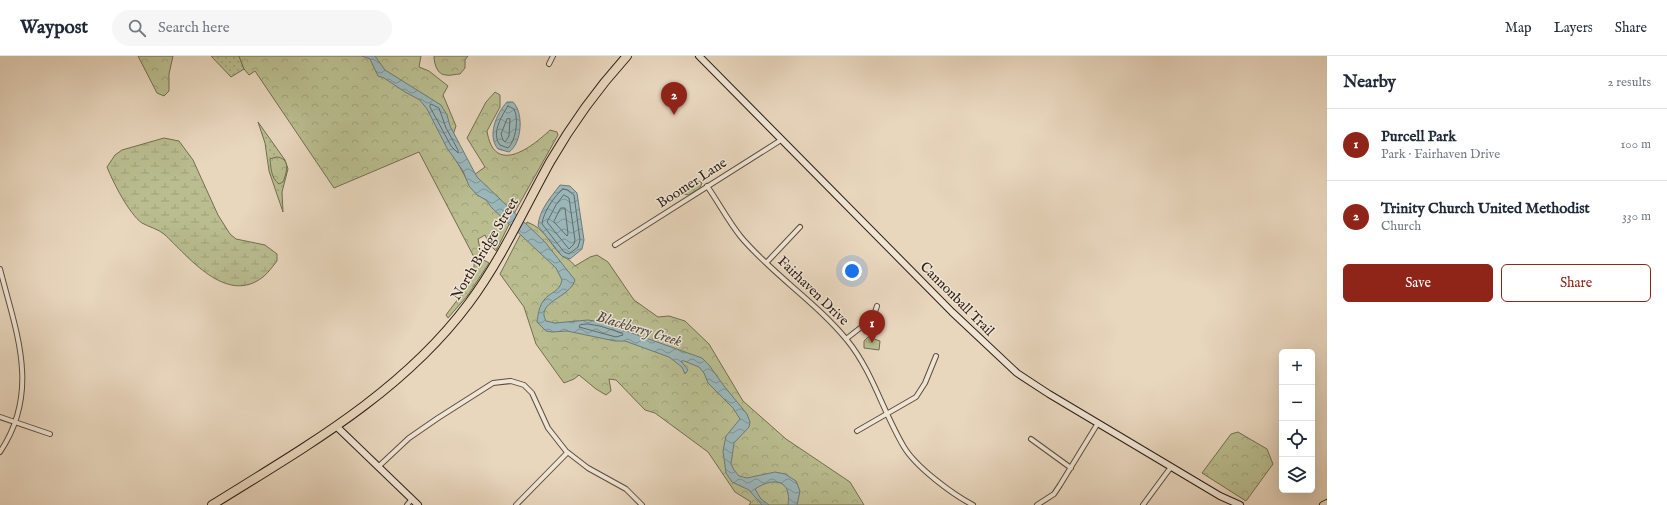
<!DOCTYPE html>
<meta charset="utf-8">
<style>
:root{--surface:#fff;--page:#f6f6f7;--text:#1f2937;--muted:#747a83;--line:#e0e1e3;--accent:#8f2418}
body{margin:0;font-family:"IM FELL English",serif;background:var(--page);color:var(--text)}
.controls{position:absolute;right:12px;bottom:12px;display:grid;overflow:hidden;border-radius:6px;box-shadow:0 4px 16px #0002}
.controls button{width:36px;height:36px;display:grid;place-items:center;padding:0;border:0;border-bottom:1px solid var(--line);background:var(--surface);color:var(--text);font:20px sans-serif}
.you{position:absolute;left:852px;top:215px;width:14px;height:14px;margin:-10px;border:3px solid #fff;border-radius:50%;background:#1a73e8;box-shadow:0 0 0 6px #1a73e833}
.badge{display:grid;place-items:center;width:26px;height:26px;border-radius:50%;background:var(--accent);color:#fff;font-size:13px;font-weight:700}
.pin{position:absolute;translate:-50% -33px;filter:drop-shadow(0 1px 2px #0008)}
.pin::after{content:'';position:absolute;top:21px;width:14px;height:12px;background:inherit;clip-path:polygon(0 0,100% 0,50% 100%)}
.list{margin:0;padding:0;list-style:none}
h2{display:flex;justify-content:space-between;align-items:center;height:52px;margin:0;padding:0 16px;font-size:17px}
h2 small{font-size:13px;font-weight:400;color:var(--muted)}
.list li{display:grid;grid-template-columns:26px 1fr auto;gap:12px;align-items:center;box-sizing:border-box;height:72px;padding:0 16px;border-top:1px solid var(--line)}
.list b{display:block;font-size:15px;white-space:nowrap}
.list p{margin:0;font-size:13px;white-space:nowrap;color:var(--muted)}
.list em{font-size:13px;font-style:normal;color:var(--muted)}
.actions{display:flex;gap:8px;padding:12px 16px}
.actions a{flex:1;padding:9px 0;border:1px solid var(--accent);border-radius:6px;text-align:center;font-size:14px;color:var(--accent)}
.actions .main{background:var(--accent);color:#fff}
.icon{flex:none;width:22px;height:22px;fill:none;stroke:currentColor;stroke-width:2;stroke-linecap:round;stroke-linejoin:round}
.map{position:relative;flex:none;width:1327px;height:449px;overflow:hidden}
header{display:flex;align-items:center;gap:24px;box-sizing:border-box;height:56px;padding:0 20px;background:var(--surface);border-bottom:1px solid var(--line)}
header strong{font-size:19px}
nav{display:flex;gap:22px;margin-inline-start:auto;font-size:14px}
.search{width:280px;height:36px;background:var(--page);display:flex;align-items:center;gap:10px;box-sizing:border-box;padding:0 14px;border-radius:22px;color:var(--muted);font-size:15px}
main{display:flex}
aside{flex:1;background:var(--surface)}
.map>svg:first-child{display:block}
.grass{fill:url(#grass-dots);stroke:#726e52}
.forest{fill:url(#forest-crowns);stroke:#726e52}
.wetland{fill:url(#wetland-marsh);stroke:#726e52}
.park{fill:url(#park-tufts);stroke:#726e52}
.water{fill:url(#water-waves);stroke:#6e7a78}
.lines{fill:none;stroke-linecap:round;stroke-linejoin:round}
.shore{stroke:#636b68;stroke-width:1}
.street-casing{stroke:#5a4d40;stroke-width:6}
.secondary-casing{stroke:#2b1f16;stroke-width:8}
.highway-casing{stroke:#2b1f16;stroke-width:10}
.street{stroke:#f0e4d4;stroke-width:4}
.secondary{stroke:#f0e4d4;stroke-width:6}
.highway{stroke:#e8d6bd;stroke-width:8}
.labels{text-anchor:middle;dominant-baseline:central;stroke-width:3;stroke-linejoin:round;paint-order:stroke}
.street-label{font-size:14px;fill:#2b1f16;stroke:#f0e4d4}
.water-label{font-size:15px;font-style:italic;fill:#4d4d47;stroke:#f0e4d4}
</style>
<header>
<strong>Waypost</strong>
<div class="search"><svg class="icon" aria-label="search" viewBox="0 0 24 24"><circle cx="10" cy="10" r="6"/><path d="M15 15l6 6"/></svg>Search here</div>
<nav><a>Map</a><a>Layers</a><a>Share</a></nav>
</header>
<main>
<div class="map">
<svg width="1327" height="449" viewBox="0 0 1327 449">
<defs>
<pattern id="grass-dots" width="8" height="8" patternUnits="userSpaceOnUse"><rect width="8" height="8" fill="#b9bd8f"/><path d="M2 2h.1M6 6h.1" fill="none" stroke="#9fa27b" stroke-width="1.8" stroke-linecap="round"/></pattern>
<pattern id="forest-crowns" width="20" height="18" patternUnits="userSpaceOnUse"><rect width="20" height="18" fill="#b9bd8f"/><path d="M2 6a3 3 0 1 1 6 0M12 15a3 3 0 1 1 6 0" fill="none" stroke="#9fa27b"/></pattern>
<pattern id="wetland-marsh" width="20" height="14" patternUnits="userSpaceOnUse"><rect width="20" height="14" fill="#b9bd8f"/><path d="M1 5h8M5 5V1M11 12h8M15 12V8" fill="none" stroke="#9fa27b"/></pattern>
<pattern id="park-tufts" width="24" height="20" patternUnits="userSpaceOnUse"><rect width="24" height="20" fill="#b9bd8f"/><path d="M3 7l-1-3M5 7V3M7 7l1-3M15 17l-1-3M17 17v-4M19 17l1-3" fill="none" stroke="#9fa27b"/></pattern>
<pattern id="water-waves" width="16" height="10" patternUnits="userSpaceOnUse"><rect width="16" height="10" fill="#9bb7ba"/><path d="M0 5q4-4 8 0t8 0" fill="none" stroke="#7f9496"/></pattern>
</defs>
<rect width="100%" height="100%" fill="#e8d6bd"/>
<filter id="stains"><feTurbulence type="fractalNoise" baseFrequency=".005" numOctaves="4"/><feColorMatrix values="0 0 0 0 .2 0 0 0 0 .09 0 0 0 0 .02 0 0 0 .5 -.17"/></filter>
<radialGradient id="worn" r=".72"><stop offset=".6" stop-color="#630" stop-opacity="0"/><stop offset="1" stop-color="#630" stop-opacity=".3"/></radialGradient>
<path class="grass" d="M211,0H239L244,13L231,21Z
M258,66L285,104L288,113L282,136L283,156L269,115L265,87Z
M699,125L702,127L700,132L689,139L683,138L684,135Z"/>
<path class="forest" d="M138,0H173L169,18V35L164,40L157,37Z
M239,0H421L419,11L429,15L448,30L443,39L456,70L449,91L467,124L485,111L467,82L486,46L495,36L500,39V51L487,75C494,120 531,92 550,74L557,76L558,79L517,152L496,195L490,189L485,179L478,183L482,203L489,207L468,239L448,262L446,259C458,242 477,223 474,201L419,96L334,132L255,15L249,19L244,13Z
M434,0H468L465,4V12L460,18C455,18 450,20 446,19C437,19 434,7 434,0Z
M276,101C291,102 287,116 283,126L279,128C271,122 271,112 270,103Z
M527,166C546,173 548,186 561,199C566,203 570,203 575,210L590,201L597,199L608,206L634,244L658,261L669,260L685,265L709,288L743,345L786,383L850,426L864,449H749L751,446L735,436L708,396L655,357L645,354L616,324L609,323L611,335L606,339L596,333L579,319L574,323L564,327L536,288L524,251L500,218Z
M1238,376L1267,393L1273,408L1246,445L1202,417L1231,378Z"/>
<path class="wetland" d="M164,82L179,85L193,104L218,159L230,178L236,183L265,189L277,198V205C273,210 268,217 263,221C226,250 188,200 164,178C158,173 149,171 142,167C129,158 113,126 107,111L115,99L122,94Z"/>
<path class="park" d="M868,281L880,285L879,294L864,292V285Z"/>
<path class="water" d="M362,0H375L385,14L441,49L447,59L450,70L477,121L545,186L575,224C570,242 535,246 546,265L555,267L588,264L601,266L702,302L709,309L724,330L747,358L750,366L749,371L734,387L731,408L734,414L739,420L747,422L775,416L785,418L796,425L800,435L797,449H788C792,423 773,421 755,433L761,443L769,449H762L749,434L732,426L726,417L723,395L726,380L740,363L733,352L708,327L704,317L699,311L684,305H681L688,314L685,318L682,311L669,301L625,285H615L567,275L552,276L546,275L537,266C538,259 539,250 544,244C550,236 560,236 562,224L556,212L492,152L486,144L477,139L469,130L463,115L447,92L427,53L420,44L405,36L384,22L378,20L370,3Z
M507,46H513C524,57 522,87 509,96L498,93C487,80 496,58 507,46Z
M560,129L570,130L577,137L584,184L582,193L570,203L562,200L538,170C539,154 551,141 560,129Z"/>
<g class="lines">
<path class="shore" d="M431,48L439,52L446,72L458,94V97L451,90L430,51Z
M508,50L514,53C519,62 516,85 508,92L500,89C491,78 501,61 508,50Z
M510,63L509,80L505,86L503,84L501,78L507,63Z
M563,133L568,134L574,139L580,184L578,191L569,198L564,196L542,168C543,157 554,140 563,133Z
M564,139L569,142L575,184L574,188L569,193L547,166L556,149Z
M561,152H565L568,178L567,180L554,166Z
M588,268L600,270L622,277L623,279L616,281L579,271L580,269Z"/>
<defs>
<path id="street" d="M549,8L553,0
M707,130C719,147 728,165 741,181C772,218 816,246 847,284C873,316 883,356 904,391C916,411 952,438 973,449
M615,189L781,84
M767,206L800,171
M0,213C16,276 41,335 0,396
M846,283L873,262L877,250
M0,361L50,378
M857,375L916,341L925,327L936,300
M1031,383L1071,412
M378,411L409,382L438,362L493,327L511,325L524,329L532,337L548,372L566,395L588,412L626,433L642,449
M407,449L412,443
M516,449L567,397
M1037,449L1054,438L1060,429L1098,367
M1143,449L1171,411"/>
<path id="secondary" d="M699,0L952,256L1017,317L1049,338L1220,440L1240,449
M336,370L418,449
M1323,449L1327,447"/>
<path id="highway" d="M212,449C305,391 402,337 469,247C501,204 524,153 550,106C572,68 598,32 627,0"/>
</defs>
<use href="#street" class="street-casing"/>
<use href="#secondary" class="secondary-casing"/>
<use href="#highway" class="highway-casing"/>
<use href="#street" class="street"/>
<use href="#secondary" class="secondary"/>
<use href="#highway" class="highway"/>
</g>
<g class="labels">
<g class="street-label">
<text transform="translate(692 127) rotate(-33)">Boomer Lane</text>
<text transform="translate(485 193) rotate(-59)">North Bridge Street</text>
<text transform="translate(813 235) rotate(44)">Fairhaven Drive</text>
<text transform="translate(957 243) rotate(45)">Cannonball Trail</text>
</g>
<g class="water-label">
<text transform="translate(639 273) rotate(17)">Blackberry Creek</text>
</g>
</g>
<rect width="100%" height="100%" filter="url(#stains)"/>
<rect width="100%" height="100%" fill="url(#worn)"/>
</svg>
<div class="controls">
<button>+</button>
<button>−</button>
<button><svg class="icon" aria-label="locate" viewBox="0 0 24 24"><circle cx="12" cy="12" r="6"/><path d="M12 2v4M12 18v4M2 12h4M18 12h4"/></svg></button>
<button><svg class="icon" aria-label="layers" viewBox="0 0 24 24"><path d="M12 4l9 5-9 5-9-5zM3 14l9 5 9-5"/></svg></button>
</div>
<div class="you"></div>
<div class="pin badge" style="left:872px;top:287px">1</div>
<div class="pin badge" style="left:674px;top:59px">2</div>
</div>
<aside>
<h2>Nearby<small>2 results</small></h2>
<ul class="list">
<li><span class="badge">1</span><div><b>Purcell Park</b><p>Park · Fairhaven Drive</p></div><em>100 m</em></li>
<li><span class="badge">2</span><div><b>Trinity Church United Methodist</b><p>Church</p></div><em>330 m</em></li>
</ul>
<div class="actions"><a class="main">Save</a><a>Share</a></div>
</aside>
</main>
